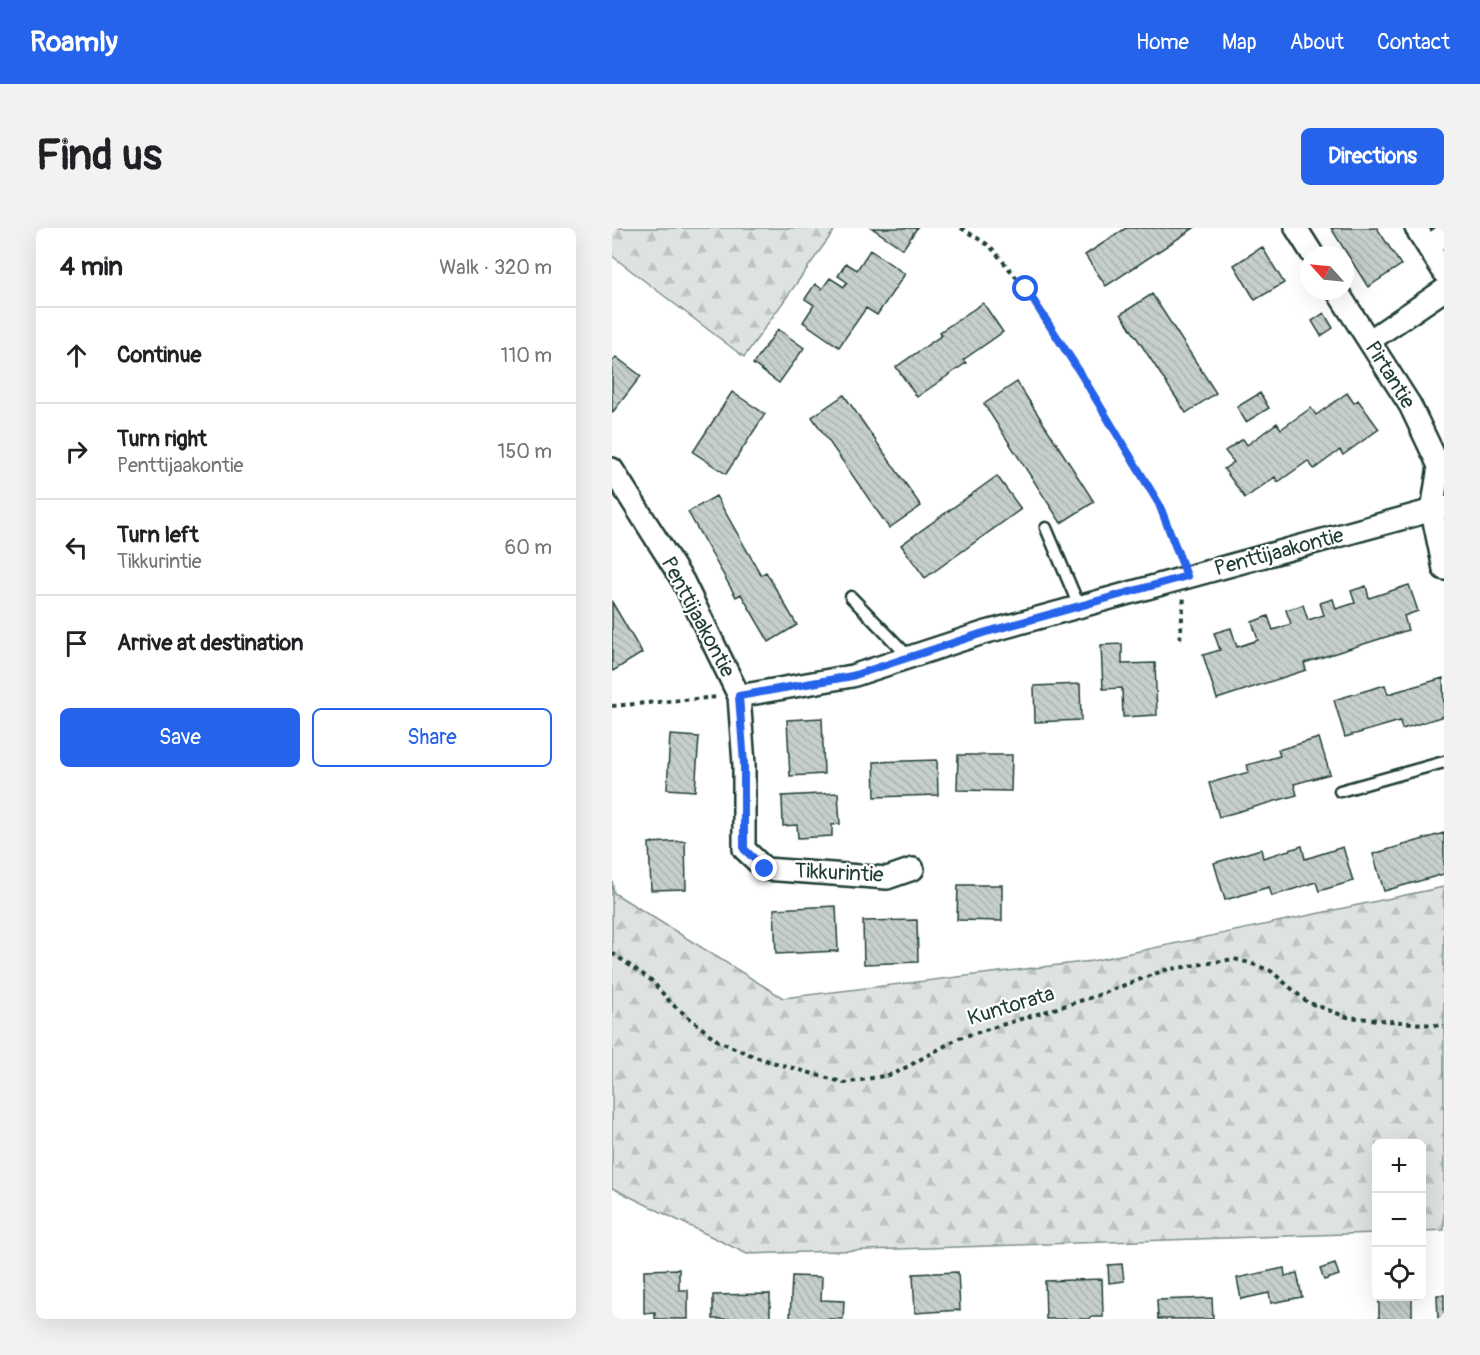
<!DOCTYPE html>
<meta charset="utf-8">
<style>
:root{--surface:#fff;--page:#f2f2f2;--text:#202124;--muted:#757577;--line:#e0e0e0;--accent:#2563eb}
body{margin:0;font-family:Pangolin,sans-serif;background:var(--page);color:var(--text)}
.controls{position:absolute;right:18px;bottom:18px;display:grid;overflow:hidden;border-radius:9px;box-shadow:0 6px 24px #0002}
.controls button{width:54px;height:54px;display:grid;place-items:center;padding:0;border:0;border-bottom:2px solid var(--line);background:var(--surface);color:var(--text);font:30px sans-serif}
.compass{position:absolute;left:688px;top:18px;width:54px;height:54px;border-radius:50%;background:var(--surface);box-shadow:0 6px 24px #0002;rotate:297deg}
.stop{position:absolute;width:18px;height:18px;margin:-14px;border:4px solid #2563eb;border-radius:50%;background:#fff}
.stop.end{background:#2563eb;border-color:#fff;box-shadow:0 2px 6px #0008}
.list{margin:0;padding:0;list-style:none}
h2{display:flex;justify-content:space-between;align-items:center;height:78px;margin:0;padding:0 24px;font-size:26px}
h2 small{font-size:20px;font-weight:400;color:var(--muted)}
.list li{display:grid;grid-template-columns:39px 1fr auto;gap:18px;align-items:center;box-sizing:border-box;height:96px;padding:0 24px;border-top:2px solid var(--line)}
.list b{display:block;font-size:22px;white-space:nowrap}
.list p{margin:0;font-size:20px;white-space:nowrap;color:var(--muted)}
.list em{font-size:20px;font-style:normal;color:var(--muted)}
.actions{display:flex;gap:12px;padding:18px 24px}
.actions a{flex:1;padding:14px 0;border:2px solid var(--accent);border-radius:9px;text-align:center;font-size:21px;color:var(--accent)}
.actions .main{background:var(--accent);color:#fff}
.icon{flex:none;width:33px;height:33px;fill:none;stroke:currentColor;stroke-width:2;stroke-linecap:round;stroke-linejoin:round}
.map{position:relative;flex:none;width:832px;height:1091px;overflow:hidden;border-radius:9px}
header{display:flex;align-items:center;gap:36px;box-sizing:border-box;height:84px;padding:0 30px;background:var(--accent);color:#fff}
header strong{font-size:28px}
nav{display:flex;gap:33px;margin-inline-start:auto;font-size:21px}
.intro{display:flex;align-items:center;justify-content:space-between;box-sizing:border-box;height:144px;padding:0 36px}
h1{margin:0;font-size:42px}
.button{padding:15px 27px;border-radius:9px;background:var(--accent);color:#fff;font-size:21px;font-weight:700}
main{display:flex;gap:36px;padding:0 36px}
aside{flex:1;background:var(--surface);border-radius:9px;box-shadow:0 6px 24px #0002}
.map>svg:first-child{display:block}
.forest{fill:url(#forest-firs);stroke:#7e908b;stroke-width:1.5}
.building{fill:url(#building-back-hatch);stroke:#1f3d34;stroke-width:1.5}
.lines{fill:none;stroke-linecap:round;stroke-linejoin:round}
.lane-casing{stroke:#1f3d34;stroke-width:15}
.street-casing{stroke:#1f3d34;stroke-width:26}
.path{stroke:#1f3d34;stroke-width:4;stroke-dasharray:4.5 4.5;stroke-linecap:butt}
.lane{stroke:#fff;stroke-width:10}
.street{stroke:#fff;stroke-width:21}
.route{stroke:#2563eb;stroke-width:8}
.labels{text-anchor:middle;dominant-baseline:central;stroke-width:4.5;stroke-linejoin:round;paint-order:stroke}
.street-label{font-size:21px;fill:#1f3d34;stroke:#fff}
</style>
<header>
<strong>Roamly</strong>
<nav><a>Home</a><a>Map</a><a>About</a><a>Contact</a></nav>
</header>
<div class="intro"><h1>Find us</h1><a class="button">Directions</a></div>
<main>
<aside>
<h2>4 min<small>Walk · 320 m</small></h2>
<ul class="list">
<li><svg class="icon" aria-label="ahead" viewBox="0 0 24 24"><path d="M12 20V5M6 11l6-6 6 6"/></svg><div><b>Continue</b></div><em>110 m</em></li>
<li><svg class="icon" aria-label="right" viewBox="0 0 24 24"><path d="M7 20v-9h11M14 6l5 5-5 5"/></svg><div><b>Turn right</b><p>Penttijaakontie</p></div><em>150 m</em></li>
<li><svg class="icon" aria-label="left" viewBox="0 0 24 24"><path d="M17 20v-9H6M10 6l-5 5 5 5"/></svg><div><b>Turn left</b><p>Tikkurintie</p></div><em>60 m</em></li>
<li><svg class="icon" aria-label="arrive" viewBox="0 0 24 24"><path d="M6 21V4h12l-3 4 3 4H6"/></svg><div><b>Arrive at destination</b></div></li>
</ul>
<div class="actions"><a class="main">Save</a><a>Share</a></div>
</aside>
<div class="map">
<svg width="832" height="1091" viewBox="0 0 832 1091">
<defs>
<pattern id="forest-firs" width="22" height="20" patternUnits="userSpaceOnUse" patternTransform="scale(1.5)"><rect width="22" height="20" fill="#dee3e2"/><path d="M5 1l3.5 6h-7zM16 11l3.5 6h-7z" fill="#bec4c2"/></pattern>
<pattern id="building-back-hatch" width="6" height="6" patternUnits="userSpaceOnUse" patternTransform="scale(1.5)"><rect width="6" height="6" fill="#c7cfcc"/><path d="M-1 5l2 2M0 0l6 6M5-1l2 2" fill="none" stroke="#aab3b0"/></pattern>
</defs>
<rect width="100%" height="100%" fill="#fff"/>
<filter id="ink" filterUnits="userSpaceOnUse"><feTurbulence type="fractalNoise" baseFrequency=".0167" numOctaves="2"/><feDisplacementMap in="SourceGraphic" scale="12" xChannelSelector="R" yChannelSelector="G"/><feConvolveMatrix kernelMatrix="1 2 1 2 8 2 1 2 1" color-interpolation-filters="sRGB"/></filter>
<g filter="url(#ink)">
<path class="forest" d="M0,0H224L132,129L0,28Z
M0,652L2,665L171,770L480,733L832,659V1002L810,1003V916H764V1005L135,1026L0,960Z"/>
<path class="building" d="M260,0H305L291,21Z
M514,0H582L494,58L473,27Z
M719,0H765L789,37L756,59Z
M650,19L672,55L643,72L622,37Z
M258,22L293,46L265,87L254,80L227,119L191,94L202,77L193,71L203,56L210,61L218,50L232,59L235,54L226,48L234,35L245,42Z
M540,66L604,165L574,185L509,86Z
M371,75L391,104L351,132L354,135L305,169L284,139L330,107L328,104Z
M712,85L721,100L709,108L700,93Z
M166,101L192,120L167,155L141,136Z
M4,129L29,148L0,185V134Z
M405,154L482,274L449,295L372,176Z
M120,164L153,186L114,246L81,224Z
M648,165L657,180L634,194L625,179Z
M735,165L742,175L746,172L767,201L731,227L728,222L702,241L696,233L666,254L663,249L633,270L612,241L622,234L613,223L631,211L635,217L665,195L669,201L699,180L704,187Z
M232,167L309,278L277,300L200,189Z
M385,248L409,281L313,350L289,317Z
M104,268L149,347L154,344L185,397L157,414L129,366L124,369L76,284Z
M797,357L806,383L792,388L796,402L692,435L694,442L605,471L591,427L608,422L602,405L619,400L625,419L646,412L640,394L656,388L661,402L679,396L674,382L691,377L696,392L712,387L708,375L721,371L724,381L743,375L739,363L754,358L757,370Z
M0,374L30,425L1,443L0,441Z
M510,416V436L543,435L545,487L511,489L510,460L491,461L489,417Z
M831,450L832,488L790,501L788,493L733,509L722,472L773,457L776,466Z
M468,456L469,492L423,494L422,458Z
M210,490L212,546L178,548L175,492Z
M58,507L87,509L83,563L55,561Z
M707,510L718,546L682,556L685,567L607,589L597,555L637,544L635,537L668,528L666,522Z
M346,527H400L399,563L345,562Z
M325,532L326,567L263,569L262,534Z
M226,565L228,596L220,597V608L186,610L185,597L171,598L170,568Z
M832,605V646L772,663L761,626Z
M73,613L74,661L39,662L37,615Z
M690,618L693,631L731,619L741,653L707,663L704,654L660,668L657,659L613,672L602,635L649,621L651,630Z
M346,657H390V693L345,692Z
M224,678L226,723L164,726L162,681Z
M305,692L306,734L252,736L251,693Z
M510,1036L512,1053L497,1055L496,1037Z
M723,1036L727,1047L712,1052L708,1041Z
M672,1040L673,1048L685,1045L690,1069L659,1075L657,1065L629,1071L625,1050Z
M67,1041V1062H76V1091H43V1084L32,1085V1042Z
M346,1044L348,1082L303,1085L301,1046Z
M180,1048L210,1049L209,1072L232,1073L231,1091H178Z
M490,1051L491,1089H478V1091H434L433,1053Z
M158,1066V1091H101V1067Z
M825,1067H832V1091H826Z
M767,1068H800V1091H767Z
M600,1070L601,1091H546L545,1072Z"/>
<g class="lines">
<defs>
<path id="lane" d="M434,300L467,378
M239,369L297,429
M728,563L832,534"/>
<path id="street" d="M684,0L701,27
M804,0L816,19
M832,7L816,19L832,44
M725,63L798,177L827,238L820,283L832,341
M757,113L832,62
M0,241L71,353L127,468L240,448L371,405L832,279
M127,468L132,536V621L153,641L275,650L301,641"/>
</defs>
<use href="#lane" class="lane-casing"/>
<use href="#street" class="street-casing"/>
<path class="path" d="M349,0L378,18L414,61L467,143L547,276L568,330
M568,411L572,369
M0,478L106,469
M0,725L39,752L60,776L106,813L146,830L233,855L282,846L347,810L481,769L553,742L622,731L638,735L659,743L695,774L735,789L832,798"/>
<use href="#lane" class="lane"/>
<use href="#street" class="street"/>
</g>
</g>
<g class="lines" filter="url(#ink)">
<path class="route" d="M153,641L132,621V536L127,468L240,448L371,405L575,348L547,276L467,143L414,61"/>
</g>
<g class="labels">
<g class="street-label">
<text transform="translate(778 147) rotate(58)">Pirtantie</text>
<text transform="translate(667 324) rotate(-15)">Penttijaakontie</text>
<text transform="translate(86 389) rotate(62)">Penttijaakontie</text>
<text transform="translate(227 645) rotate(3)">Tikkurintie</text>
<text transform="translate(399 778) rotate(-17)">Kuntorata</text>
</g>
</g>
</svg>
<div class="controls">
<button>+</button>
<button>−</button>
<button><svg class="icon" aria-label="locate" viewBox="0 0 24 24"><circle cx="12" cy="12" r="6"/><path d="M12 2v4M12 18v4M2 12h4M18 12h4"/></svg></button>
</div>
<svg class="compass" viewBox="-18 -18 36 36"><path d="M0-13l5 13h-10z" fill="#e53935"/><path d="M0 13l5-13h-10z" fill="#757577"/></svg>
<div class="stop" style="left:414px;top:61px"></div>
<div class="stop end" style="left:153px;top:641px"></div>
</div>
</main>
